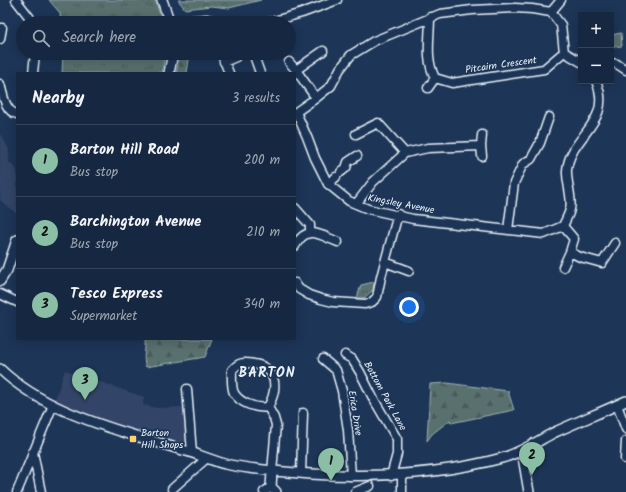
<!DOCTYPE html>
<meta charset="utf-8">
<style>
:root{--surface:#162841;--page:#1f3048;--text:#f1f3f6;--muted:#9ea6b1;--line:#35445a;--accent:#8abfa5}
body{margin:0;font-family:Kalam,sans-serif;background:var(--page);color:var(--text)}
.controls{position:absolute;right:12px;top:12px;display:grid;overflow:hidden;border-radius:0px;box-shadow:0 2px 10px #0003}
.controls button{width:36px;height:36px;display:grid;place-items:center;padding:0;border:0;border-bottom:1px solid var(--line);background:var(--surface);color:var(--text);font:20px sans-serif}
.you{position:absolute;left:409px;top:307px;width:14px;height:14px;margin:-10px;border:3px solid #fff;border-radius:50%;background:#1a73e8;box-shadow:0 0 0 6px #1a73e833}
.badge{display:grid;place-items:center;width:26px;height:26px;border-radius:50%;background:var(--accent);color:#111;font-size:13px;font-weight:700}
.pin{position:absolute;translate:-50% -33px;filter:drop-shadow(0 1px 2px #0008)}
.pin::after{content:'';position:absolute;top:21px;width:14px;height:12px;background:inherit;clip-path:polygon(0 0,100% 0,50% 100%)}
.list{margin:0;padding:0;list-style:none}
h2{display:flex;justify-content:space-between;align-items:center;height:52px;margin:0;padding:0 16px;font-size:17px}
h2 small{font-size:13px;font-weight:400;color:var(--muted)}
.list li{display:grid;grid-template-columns:26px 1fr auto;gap:12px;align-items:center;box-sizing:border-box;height:72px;padding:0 16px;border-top:1px solid var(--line)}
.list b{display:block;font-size:15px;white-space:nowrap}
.list p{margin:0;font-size:13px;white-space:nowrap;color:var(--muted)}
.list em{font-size:13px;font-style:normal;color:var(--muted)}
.icon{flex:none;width:22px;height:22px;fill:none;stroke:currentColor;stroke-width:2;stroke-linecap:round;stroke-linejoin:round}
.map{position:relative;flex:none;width:626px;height:492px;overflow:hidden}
.search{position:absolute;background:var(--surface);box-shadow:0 2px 10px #0003;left:16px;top:16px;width:280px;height:44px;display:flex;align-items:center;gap:10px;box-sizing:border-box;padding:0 14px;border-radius:22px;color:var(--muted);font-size:15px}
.panel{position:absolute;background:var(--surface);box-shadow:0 2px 10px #0003;left:16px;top:72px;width:280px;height:268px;border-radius:0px}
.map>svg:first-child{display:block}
.built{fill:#324568}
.grass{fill:url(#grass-tufts);stroke:#a0b1b3}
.forest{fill:url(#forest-firs);stroke:#a0b1b3}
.park{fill:url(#park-crowns);stroke:#a0b1b3}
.garden{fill:#58716e;stroke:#a0b1b3}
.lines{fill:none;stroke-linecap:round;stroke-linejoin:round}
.minor-casing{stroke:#e8f1f8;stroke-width:11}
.tertiary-casing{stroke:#e8f1f8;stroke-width:12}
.minor{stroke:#1d3557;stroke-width:8}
.tertiary{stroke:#1d3557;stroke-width:9}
.poi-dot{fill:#ffd166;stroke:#1d3557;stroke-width:1.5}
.labels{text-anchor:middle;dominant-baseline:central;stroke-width:3.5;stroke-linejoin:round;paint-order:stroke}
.street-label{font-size:10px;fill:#e8f1f8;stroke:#1d3557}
.poi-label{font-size:10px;fill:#e8f1f8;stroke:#1d3557;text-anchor:start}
.district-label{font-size:14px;font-weight:bold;letter-spacing:1px;fill:#e8f1f8;stroke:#1d3557}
</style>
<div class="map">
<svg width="626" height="492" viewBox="0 0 626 492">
<defs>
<pattern id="grass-tufts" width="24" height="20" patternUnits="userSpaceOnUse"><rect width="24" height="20" fill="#58716e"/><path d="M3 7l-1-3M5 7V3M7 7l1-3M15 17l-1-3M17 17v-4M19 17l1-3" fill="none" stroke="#4e5a5a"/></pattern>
<pattern id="forest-firs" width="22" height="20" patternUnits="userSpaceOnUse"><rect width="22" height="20" fill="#58716e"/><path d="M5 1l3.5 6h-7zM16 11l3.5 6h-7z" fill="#4e5a5a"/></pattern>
<pattern id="park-crowns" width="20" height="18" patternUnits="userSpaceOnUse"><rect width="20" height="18" fill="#58716e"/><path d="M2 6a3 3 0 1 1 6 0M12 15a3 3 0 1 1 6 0" fill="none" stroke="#4e5a5a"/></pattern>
</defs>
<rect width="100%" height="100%" fill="#1d3557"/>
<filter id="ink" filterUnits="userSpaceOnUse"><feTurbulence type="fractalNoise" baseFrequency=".025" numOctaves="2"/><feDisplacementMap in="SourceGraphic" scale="8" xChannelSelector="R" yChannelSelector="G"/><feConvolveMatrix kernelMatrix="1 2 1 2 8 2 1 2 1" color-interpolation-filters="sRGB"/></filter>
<g filter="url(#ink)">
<path class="built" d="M0,134L3,138L9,150V162L17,170V214L0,200Z
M65,370L144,397L143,405L157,408L188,407L192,453L53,405Z"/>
<path class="grass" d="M49,0H155L163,23H61L60,13Z
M63,53H165L162,73H62Z"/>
<path class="forest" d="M181,53H190L187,73H176Z
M145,339H212L205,357L146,367C142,358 146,349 145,339Z
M447,383L508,391L514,410L451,423L450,420L432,434L427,441L430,384Z"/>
<path class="park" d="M178,0H261L229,8L211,6L185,9Z
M374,282L373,290L364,298H357L361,285Z"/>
<path class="garden" d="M621,33L622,46L611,47V35Z"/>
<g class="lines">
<defs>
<path id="minor" d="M16,0L30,18L31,23
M551,12L561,0
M430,17C430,38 425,59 435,78L452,83L544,69L564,52
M170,22L207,19L224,23
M267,23L302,13L337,0
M0,39L2,28
M564,52L581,62
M221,53L229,73
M253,53L260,73
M224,62L236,57
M289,62L296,70
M611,63L617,64L626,70
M33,73L35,53
M0,84C3,94 5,112 17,114
M428,88L435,78
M316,98L296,70L323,51
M296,112L307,137L315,158L328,184L349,201L368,209L413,219L544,234L563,226C565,221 569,215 570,209C573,199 566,181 567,170C570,135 614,123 596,81
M296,112L316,98L331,86L340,69L351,55L374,41L440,14L472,10L515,8L532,9L551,12L561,25L564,52
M356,134L378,123L405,153
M481,146L482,135
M341,172L346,168L348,162L357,156
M328,184L336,177
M356,204L373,182L405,153L428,148L481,146L482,156
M295,208L310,225V233
M563,226L574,239L570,252L563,267
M508,230L514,183L523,164L531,159L540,143L549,117
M295,246C307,224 320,235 338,242
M570,252L580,257L602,263L615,243
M385,262L409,271
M295,283L299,289L309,295L321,299L333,302L365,304L372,302L377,297L381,277L398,214
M0,294L17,302
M345,355L352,359L360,372L373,398L397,439V454L391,476
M323,359L336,370L342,391L348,430L351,476
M187,389L192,453
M617,405L626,429
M268,407C256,409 240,403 234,393C231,387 232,377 232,370C239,362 244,362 254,364C278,368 278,389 268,407L274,418L276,425L272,472
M33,452L41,492
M625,459L626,441
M301,473L303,413
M402,475V492
M172,489L207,458
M17,492L53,405
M264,492L271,487
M355,492L370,486"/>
<path id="tertiary" d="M162,0L170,23
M169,73L173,53
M0,281L7,270L17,240
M0,369C38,405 90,422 139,437C157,442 175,448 193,453C204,457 214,461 225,464C253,470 282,472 311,474C376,478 439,475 502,458C521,453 536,442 553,433C577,422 602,412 626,401
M522,451L529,492
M272,472L271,487L276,492"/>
</defs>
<use href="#minor" class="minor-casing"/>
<use href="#tertiary" class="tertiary-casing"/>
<use href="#minor" class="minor"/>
<use href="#tertiary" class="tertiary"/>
</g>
</g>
<rect class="poi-dot" x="129" y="435" width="8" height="8" rx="2"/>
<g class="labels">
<g class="street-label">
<text transform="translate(501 65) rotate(-8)">Pitcairn Crescent</text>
<text transform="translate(401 204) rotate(11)">Kingsley Avenue</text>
<text transform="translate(385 396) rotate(61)">Bottom Park Lane</text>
<text transform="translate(355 413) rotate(81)">Erica Drive</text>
</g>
<g class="poi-label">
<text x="141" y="433">Barton<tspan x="141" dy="12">Hill Shops</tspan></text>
</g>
<g class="district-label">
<text x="267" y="373">BARTON</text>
</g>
</g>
</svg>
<div class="controls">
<button>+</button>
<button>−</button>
</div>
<div class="you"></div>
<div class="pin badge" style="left:331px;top:481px">1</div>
<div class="pin badge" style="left:532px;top:475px">2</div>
<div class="pin badge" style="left:85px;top:400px">3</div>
<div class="search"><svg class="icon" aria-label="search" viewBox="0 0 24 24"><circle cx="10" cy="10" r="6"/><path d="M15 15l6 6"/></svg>Search here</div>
<section class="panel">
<h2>Nearby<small>3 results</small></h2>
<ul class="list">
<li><span class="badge">1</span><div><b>Barton Hill Road</b><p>Bus stop</p></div><em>200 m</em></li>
<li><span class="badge">2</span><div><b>Barchington Avenue</b><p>Bus stop</p></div><em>210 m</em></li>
<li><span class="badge">3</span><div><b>Tesco Express</b><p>Supermarket</p></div><em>340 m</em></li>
</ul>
</section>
</div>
